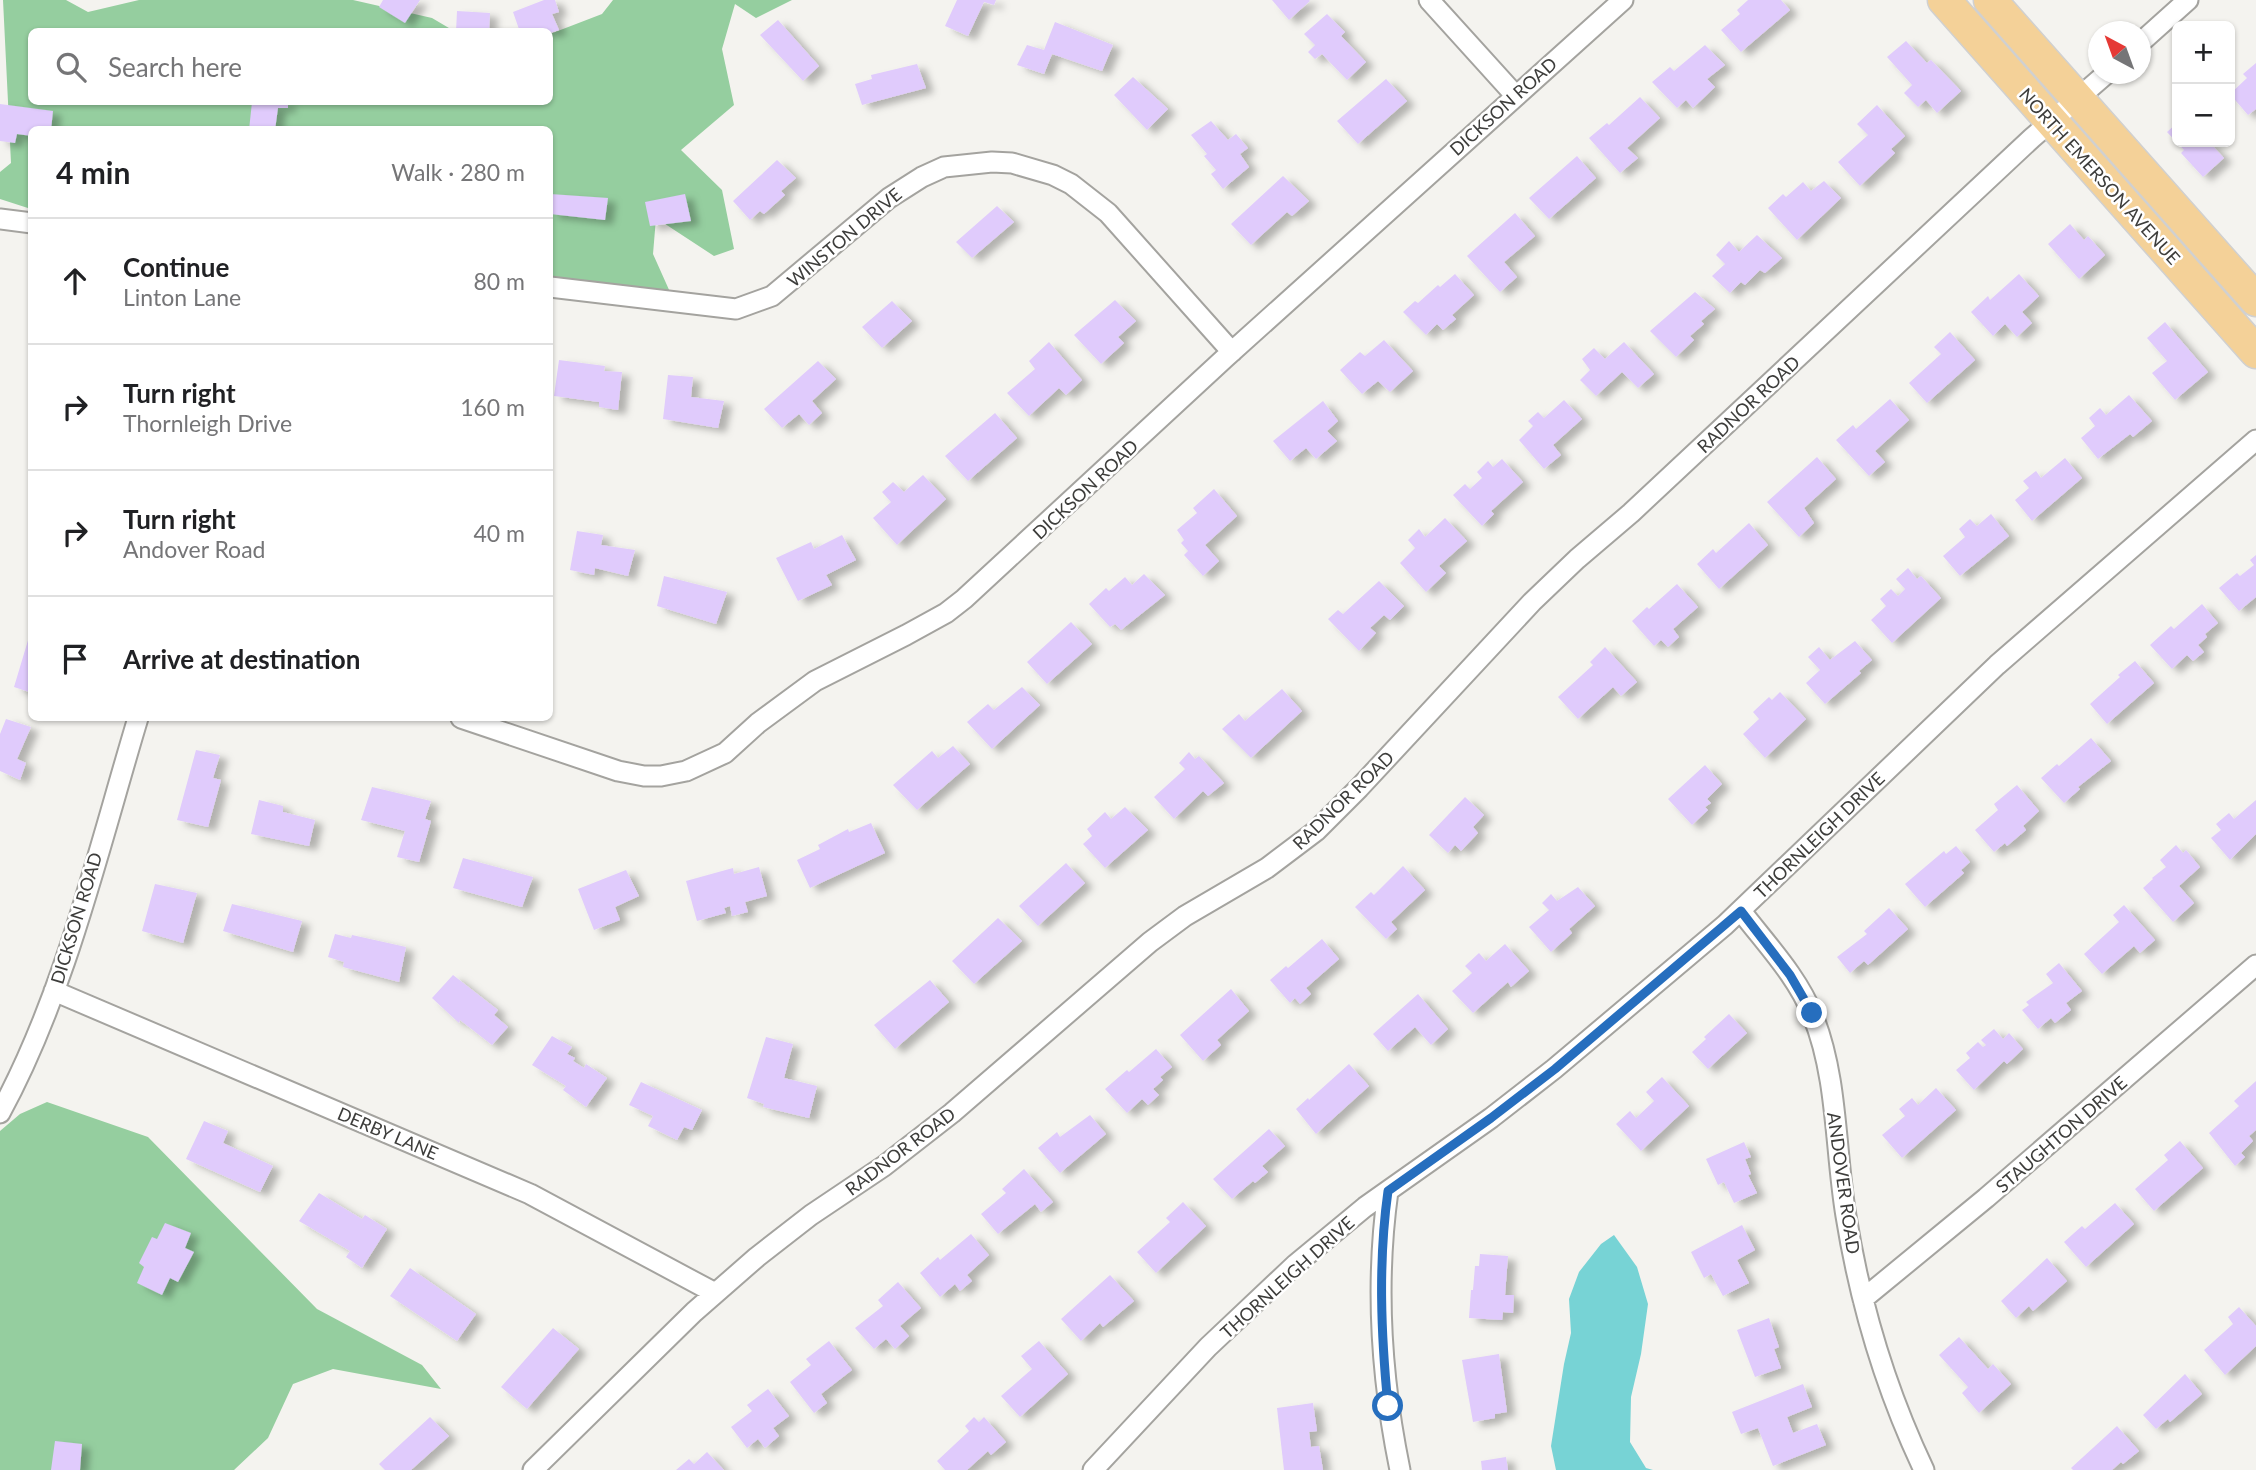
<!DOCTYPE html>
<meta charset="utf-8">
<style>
:root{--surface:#fff;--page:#f6f6f6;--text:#202124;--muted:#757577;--line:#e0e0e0}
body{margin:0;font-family:Lato,sans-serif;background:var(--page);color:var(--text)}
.controls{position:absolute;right:21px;top:21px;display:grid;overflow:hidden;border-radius:10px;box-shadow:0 2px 5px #0004}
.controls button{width:63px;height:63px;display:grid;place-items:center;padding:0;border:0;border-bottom:2px solid var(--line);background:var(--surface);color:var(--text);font:35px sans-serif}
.compass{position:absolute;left:2088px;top:21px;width:63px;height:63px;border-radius:50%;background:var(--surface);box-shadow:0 2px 5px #0004;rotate:319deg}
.stop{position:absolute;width:21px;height:21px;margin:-16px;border:5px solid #266ebe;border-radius:50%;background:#fff}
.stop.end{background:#266ebe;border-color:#fff;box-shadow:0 2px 7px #0008}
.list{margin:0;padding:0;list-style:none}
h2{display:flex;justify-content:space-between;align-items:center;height:91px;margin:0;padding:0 28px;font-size:30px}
h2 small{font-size:23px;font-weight:400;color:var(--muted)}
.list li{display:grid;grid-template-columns:46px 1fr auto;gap:21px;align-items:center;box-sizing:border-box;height:126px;padding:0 28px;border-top:2px solid var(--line)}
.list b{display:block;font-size:26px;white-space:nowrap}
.list p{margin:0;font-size:23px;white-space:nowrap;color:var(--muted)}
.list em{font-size:23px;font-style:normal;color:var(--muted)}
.icon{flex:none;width:38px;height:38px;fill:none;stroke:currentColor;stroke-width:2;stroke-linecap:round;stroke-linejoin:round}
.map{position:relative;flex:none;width:2256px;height:1470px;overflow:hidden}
.search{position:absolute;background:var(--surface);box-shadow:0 2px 5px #0004;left:28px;top:28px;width:525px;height:77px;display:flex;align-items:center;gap:18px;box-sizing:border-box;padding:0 24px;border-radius:10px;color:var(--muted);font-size:26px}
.panel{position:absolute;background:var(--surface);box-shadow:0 2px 5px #0004;left:28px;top:126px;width:525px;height:595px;border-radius:10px}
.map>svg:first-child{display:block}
.forest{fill:#95ce9f}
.water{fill:#77d3d5}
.building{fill:#e0cbfc;filter:url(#shadow)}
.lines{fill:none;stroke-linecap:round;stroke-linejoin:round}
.street-casing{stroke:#a4a39f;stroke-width:23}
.primary-casing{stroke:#d0d0d0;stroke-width:35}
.street{stroke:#fff;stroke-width:19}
.primary{stroke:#f4d198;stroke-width:32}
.route{stroke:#266ebe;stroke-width:9}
.labels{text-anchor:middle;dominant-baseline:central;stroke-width:5;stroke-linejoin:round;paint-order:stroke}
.street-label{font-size:18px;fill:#3d3d3b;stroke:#fff}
</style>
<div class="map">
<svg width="2256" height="1470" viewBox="0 0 2256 1470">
<defs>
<filter id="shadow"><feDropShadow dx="8" dy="4.5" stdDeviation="3.5" flood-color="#0004"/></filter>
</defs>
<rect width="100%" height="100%" fill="#f4f3ef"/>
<path class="forest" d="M3,0H66L88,12L139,0H353L432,18L454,31L32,32V102H550V34L602,14L613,0H792L756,18L735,4L722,49L734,105L681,150L722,190L734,249L714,256L656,218L653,254L670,292L550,277V130H32L31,209L0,199V172L11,163Z
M47,1102L148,1137L317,1309L422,1365L441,1389L333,1369L293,1384L268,1438L234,1470H0V1131L20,1114Z"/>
<path class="water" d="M1614,1235L1637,1267L1648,1304L1641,1354L1631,1397L1630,1442L1646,1468L1653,1470H1556L1551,1446L1564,1364L1571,1333L1569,1299L1579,1272L1601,1244Z"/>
<path class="building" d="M383,0H420L405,23L379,7Z
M544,0H555L559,12L552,14L559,30L550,33V32H520L513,12Z
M957,0H996L994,5L984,2L968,36L945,26Z
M1272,0H1309L1310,1L1289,20Z
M1748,0H1781L1790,10L1741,52L1721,30L1740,14L1737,10Z
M457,11L490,13L489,32H456Z
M1327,14L1345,32L1341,36L1366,62L1347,80L1322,54L1315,59L1308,52L1315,45L1304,34Z
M778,20L819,66L803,81L760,35Z
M1055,22L1113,45L1102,71L1052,54L1044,74L1017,65L1027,45L1044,50Z
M1906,41L1927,63L1931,60L1961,91L1937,113L1926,100L1918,107L1904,93L1912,85L1887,57Z
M1705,45L1725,65L1707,79L1715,87L1693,108L1686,100L1677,108L1652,82L1670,67L1674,71Z
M2256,63V109L2248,115L2230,94L2247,78L2243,74Z
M917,64L926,88L862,105L855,84L872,79L871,75Z
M1133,77L1168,109L1147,130L1114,95Z
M1386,79L1407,101L1358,144L1337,121Z
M1640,97L1660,118L1627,148L1638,158L1620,173L1589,138L1607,123L1609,125Z
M252,102H288V108H278L275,130H249Z
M0,104L53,111L51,130H32V136L17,134L15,143L0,141Z
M1877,105L1905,136L1891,149L1895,153L1860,186L1838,162L1868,135L1857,124Z
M1211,121L1228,140L1236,134L1248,148L1240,154L1249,167L1223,189L1211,174L1216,170L1204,156L1207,154L1191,135Z
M2177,123V142H2209L2224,158L2203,177L2181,153L2184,150L2167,132Z
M1577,156L1596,178L1549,219L1529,198Z
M777,160L796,178L781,191L785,195L764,214L760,211L750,220L733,201Z
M1283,176L1309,201L1292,216L1287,212L1251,245L1231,224Z
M1824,181L1841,198L1797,240L1768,208L1783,194L1786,197L1803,182L1811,191Z
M550,194L608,198L605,220L550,214Z
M685,194L691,221L650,226L645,202Z
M997,206L1014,222L972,258L956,242Z
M1515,213L1535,236L1504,262L1517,277L1500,292L1467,256Z
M2070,224L2084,240L2088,236L2105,255L2079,279L2048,244Z
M1757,235L1782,258L1765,273L1760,270L1745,285L1741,282L1730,293L1712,276L1725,264L1716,255L1729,241L1739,252Z
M1455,274L1474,295L1452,315L1456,319L1443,330L1437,324L1426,335L1403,312L1415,301L1418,303L1438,285L1440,287Z
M2019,274L2039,296L2022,312L2032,323L2017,337L2005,324L1993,336L1971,312L1988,296L1990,300Z
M1695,292L1715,309L1701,321L1704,324L1690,336L1694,340L1676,357L1650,331Z
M1115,300L1136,321L1118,337L1124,343L1101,364L1074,335Z
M892,301L912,321L882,348L862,327Z
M2165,322L2208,372L2175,400L2152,373L2167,361L2147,338Z
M1950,332L1975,360L1927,403L1909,383L1941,354L1934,347Z
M1384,340L1413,371L1390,392L1378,381L1362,394L1340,370L1360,352L1365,356Z
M1049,342L1082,380L1066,395L1059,388L1029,416L1007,393L1035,369L1029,361Z
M1624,342L1654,374L1638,388L1622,372L1596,396L1580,380L1590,370L1582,359L1594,348L1605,359Z
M559,360L605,366L604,371L622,372L618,410L599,407V402L554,396Z
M818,361L836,379L812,401L822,413L809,425L799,414L782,428L764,409Z
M668,375L693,377L691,397L724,401L718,428L663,419Z
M2129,395L2152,421L2133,437L2130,434L2098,459L2081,438L2095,426L2089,418L2100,408L2106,415Z
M1890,399L1909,420L1875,451L1885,462L1869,476L1836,440L1853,425L1856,429Z
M1564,400L1582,419L1553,445L1561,455L1544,469L1519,440L1533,426L1528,421L1538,412L1544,418Z
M1323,401L1338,421L1327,431L1337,441L1316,459L1306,448L1290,461L1273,441Z
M995,413L1017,438L968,481L945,456Z
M1817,457L1836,479L1804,508L1814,523L1799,537L1767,502Z
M2065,458L2082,478L2032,521L2015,500L2029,488L2023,481L2036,471L2041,478Z
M1502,459L1523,482L1491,511L1494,514L1482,526L1453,495L1465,484L1470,489L1482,478L1477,472L1488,461L1493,467Z
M923,475L946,499L897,545L873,518L891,502L882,492L893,482L904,492Z
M1214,489L1237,516L1205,545L1219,561L1203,576L1184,555L1188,551L1181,543L1184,540L1177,530L1197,513L1193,508Z
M1991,514L2009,536L1960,576L1943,556L1965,537L1959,529L1970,519L1977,526Z
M1445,518L1467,541L1439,566L1446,573L1426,592L1400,563L1415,548L1408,540L1419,529L1425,537Z
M1749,523L1768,545L1719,589L1697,564L1713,549L1716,553Z
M577,531L603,535L601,545L635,550L628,576L595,568L594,575L570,570Z
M842,535L856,560L826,575L832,585L798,601L776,558L811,542L814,549Z
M2256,555V597L2239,611L2219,588L2237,573L2240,576L2254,565L2250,560Z
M1908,568L1917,579L1921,576L1941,598L1892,643L1871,620L1886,606L1880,599L1891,589L1898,596L1905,589L1896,579Z
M1144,574L1165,595L1121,630L1115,624L1110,627L1089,604L1106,588L1109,591L1125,577L1132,585Z
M664,576L727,592L716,624L657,606Z
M1379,581L1404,606L1390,620L1384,615L1370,628L1376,633L1359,651L1328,619L1338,610L1343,614Z
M1677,584L1698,607L1673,629L1679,637L1668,647L1661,640L1654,646L1632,621L1647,607L1649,609Z
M2202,604L2218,623L2205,634L2207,637L2198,645L2204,652L2193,661L2187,655L2172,669L2150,645L2171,626L2174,629Z
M1071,622L1092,644L1047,684L1027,662Z
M32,627V693L14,687Z
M1855,641L1872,660L1859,671L1861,673L1825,704L1806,683L1820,670L1808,657L1819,647L1830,660Z
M1605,647L1637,682L1621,696L1613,687L1578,719L1558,697L1593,665L1590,662Z
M2135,661L2154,683L2107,724L2090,704L2120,677L2118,675Z
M1022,687L1040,705L992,749L967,722L988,704L994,710Z
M1282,689L1302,711L1251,758L1222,729L1239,714L1245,721Z
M1780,692L1806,719L1765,758L1743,734L1759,719L1753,712L1769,697L1772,700Z
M6,719L31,727L17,759L26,763L20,780L0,771V734Z
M2091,738L2111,761L2078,787L2080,789L2064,803L2041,778L2057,764L2059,766Z
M953,746L970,764L917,810L893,785L932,751L938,758Z
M196,750L220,755L213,778L221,780L208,827L177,820Z
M1189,752L1195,759L1199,756L1224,783L1208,796L1203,791L1174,819L1154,797L1185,769L1179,763Z
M1705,765L1722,784L1707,799L1711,803L1705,807L1708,810L1692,825L1668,799Z
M2017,785L2039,811L2023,826L2026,830L2007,846L2005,843L1994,852L1975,830L1998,810L1994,804Z
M372,787L431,801L425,819L431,821L419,862L397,857L405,831L361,820Z
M1465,797L1484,815L1473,827L1478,833L1461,851L1455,845L1448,853L1429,835Z
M259,800L283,806V812L315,820L309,846L251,834Z
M2256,800V834L2230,860L2211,838L2221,830L2216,824L2229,813L2234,819Z
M1125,807L1148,830L1105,868L1083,844L1092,836L1087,829L1105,812L1111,819Z
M871,823L885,853L810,888L797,860L820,849L818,845L848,829L849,832Z
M2176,845L2183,853L2186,850L2200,867L2179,886L2194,903L2173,922L2143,888L2153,879L2152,878L2166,867L2160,860Z
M1956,846L1970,862L1961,870L1964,873L1925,907L1905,884L1944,851L1946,854Z
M463,858L533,877L522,907L453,888Z
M1066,863L1085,883L1038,926L1019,906Z
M1403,866L1425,890L1391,922L1397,929L1386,939L1355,907L1371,892L1374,895Z
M759,867L767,896L745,902L748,912L732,916L730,906L724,908L726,913L697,921L686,881L733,868L734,874Z
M626,870L639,896L615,907L620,920L594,930L578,889Z
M155,884L197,893L183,943L142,931Z
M1578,887L1595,906L1569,929L1572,933L1551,952L1529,927L1549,910L1542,903L1551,894L1557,901Z
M232,904L302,921L293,952L223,931Z
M2124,905L2155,940L2140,953L2134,946L2102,974L2084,954L2119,922L2113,915Z
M1889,908L1908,929L1868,965L1864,961L1850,973L1837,957L1867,934L1864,931Z
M998,918L1022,941L974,984L952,961Z
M335,934L351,938L352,935L406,947L399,982L343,967L344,962L328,957Z
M1322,939L1339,959L1306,988L1311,994L1300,1004L1295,998L1290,1003L1270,980L1286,966L1288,968Z
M1505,944L1529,971L1511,987L1508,982L1473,1013L1452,991L1472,973L1465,966L1479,953L1486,961Z
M2059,963L2082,991L2066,1003L2071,1010L2055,1023L2051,1018L2038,1029L2022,1010L2029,1005L2026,1002L2053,983L2046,974Z
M453,975L498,1010L494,1015L508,1027L492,1045L460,1020L459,1023L432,998Z
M930,980L949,1002L895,1049L874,1025Z
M1231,989L1249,1011L1217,1040L1221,1045L1203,1061L1180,1035Z
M1418,994L1448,1029L1431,1045L1415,1027L1388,1051L1373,1034Z
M1729,1014L1747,1033L1708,1069L1692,1052L1706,1039L1704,1037Z
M1994,1029L2003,1039L2009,1033L2023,1049L2007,1064L2004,1061L1974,1090L1956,1070L1970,1058L1966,1053L1978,1042L1983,1047L1986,1045L1981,1040Z
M552,1036L572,1047L567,1054L575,1058L573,1061L584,1068L586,1064L607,1078L586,1107L563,1090L566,1086L532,1065Z
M766,1037L793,1044L784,1078L817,1086L809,1118L763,1107L764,1104L747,1098Z
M1156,1049L1172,1067L1160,1077L1163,1080L1153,1089L1159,1095L1148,1105L1142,1099L1127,1113L1105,1089L1127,1070L1129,1072Z
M1349,1064L1369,1086L1316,1134L1296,1109L1308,1098L1309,1100Z
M1662,1077L1689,1106L1641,1151L1616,1124L1630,1111L1636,1118L1654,1101L1646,1092Z
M2256,1081V1130L2249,1136L2253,1141L2241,1153L2245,1157L2235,1166L2209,1133L2239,1106L2234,1101Z
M641,1082L702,1110L692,1130L684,1127L677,1140L648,1126L653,1116L629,1105Z
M1936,1088L1956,1110L1902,1158L1882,1135L1905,1116L1899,1109L1912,1098L1918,1105Z
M1090,1115L1106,1134L1060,1173L1038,1148L1057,1132L1060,1137Z
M204,1121L228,1131L223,1143L273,1166L260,1192L186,1159Z
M1269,1129L1285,1146L1262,1166L1268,1172L1255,1183L1253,1181L1232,1199L1213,1179Z
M2180,1141L2203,1168L2154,1211L2135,1189L2168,1160L2164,1155Z
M1744,1142L1751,1157L1745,1159L1751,1174L1748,1175L1757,1193L1734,1203L1724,1182L1718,1185L1706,1159Z
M1024,1169L1053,1202L1041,1212L1035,1204L998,1234L981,1214L1006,1193L1002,1189Z
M319,1193L362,1219L365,1215L387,1229L362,1268L346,1257L350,1251L299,1221Z
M1183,1202L1206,1226L1156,1273L1137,1252L1170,1222L1166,1218Z
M2115,1203L2134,1224L2086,1267L2064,1242L2082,1226L2085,1229Z
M165,1223L191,1233L185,1248L194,1252L178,1282L170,1278L162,1295L137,1283L144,1267L139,1263L152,1237L157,1239Z
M1742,1225L1755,1250L1737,1260L1749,1283L1723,1296L1711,1274L1704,1278L1691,1252Z
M971,1234L989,1255L967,1275L972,1281L960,1291L955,1284L940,1297L920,1273L938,1257L940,1260Z
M1480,1254L1508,1256L1505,1295H1514L1513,1313L1503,1312L1502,1320L1469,1318L1471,1290H1473L1475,1266H1479Z
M2047,1258L2067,1281L2033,1311L2029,1306L2016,1318L2001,1301Z
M410,1268L476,1314L457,1341L390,1296Z
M1110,1275L1134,1301L1103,1327L1100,1323L1081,1341L1061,1319Z
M898,1282L921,1308L900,1326L909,1336L895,1349L886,1339L874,1349L855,1328L883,1306L878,1300Z
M2239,1307L2256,1326V1346L2225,1375L2204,1350L2233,1324L2228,1317Z
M1769,1318L1779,1347L1774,1349L1781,1368L1755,1377L1737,1330Z
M553,1328L579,1349L527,1409L501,1387Z
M1959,1337L1988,1369L1993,1364L2011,1384L1979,1413L1962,1393L1968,1387L1939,1355Z
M829,1341L852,1370L821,1394L827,1403L814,1413L790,1382L811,1365L806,1359Z
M1039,1341L1068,1374L1020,1417L1001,1396L1032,1369L1021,1356Z
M1499,1354L1507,1412L1495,1414V1418L1473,1422L1462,1360Z
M2185,1374L2202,1394L2170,1422L2168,1419L2156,1429L2143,1415Z
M1803,1384L1812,1407L1787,1417L1793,1433L1817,1424L1826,1445L1773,1466L1758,1428L1741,1434L1732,1412Z
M768,1389L789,1416L773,1428L779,1436L765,1448L758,1439L747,1448L731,1427L752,1411L747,1405Z
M1313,1403L1317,1431L1309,1432L1311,1447L1319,1446L1323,1470H1284L1277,1408Z
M430,1417L449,1436L411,1470H385L379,1464Z
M974,1417L979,1422L984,1417L1006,1442L991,1455L988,1451L967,1470H945L937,1461L969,1431L965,1426Z
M2117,1426L2139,1451L2123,1464L2121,1462L2112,1470H2073L2071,1468Z
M55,1441L82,1444L80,1470H51Z
M707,1452L724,1470H676L689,1459L694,1464Z
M1506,1457L1508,1470H1482L1481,1461Z"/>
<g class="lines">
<defs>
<path id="street" d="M1429,0L1515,95
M2140,43L2188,0
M0,219L32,223
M550,287L736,309L772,296L889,198L922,177L944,167L992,162L1012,163L1053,175L1071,184L1108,213L1232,352
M461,718L618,771L644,776H661L686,771L725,753L758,723L815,681L906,635L946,613L964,599L1226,357L1623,0
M1741,911C1766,944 1798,977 1813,1016C1838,1078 1835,1150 1846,1216C1860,1303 1886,1390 1924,1470
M54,991L530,1194L715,1293
M0,1113C65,994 99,847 138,718
M1388,1191C1375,1284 1381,1378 1400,1470
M1863,1299L1986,1198L2256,965
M533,1470L694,1312L757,1257L811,1215L884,1166L952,1113L1150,942L1185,916L1267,868L1316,831L1359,788L1532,602L1577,559L1631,513L2032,138L2106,74
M1093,1470L1208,1347L1296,1264L1365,1207L1491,1118L1554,1069L1725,925L1997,665L2256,440"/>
<path id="primary" d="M1944,0L2256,352
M1990,0L2256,300"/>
</defs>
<use href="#street" class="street-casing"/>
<use href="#primary" class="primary-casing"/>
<use href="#street" class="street"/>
<use href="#primary" class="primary"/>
</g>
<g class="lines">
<path class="route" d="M1388,1406C1381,1334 1378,1263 1388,1191L1491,1118L1555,1069L1741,911L1790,975L1812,1013"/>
</g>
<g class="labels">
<g class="street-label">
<text transform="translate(1503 106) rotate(-42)">DICKSON ROAD</text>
<text transform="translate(2100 176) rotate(48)">NORTH EMERSON AVENUE</text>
<text transform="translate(844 237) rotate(-40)">WINSTON DRIVE</text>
<text transform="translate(1748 404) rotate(-43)">RADNOR ROAD</text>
<text transform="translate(1085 489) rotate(-43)">DICKSON ROAD</text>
<text transform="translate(1343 800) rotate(-44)">RADNOR ROAD</text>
<text transform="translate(1819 835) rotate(-44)">THORNLEIGH DRIVE</text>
<text transform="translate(76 918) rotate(-73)">DICKSON ROAD</text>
<text transform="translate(388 1133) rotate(23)">DERBY LANE</text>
<text transform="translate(2061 1134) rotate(-41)">STAUGHTON DRIVE</text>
<text transform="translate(900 1151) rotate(-37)">RADNOR ROAD</text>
<text transform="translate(1844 1183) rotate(82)">ANDOVER ROAD</text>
<text transform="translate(1287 1277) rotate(-42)">THORNLEIGH DRIVE</text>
</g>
</g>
</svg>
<div class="controls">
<button>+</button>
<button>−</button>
</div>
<svg class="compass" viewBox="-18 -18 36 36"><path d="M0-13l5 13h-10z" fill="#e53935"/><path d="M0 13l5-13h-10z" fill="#757577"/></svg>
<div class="stop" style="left:1388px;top:1406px"></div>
<div class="stop end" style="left:1812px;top:1013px"></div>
<div class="search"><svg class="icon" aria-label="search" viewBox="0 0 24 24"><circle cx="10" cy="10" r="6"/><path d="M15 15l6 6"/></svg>Search here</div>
<section class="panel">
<h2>4 min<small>Walk · 280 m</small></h2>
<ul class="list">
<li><svg class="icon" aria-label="ahead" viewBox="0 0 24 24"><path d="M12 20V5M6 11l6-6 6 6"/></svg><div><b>Continue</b><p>Linton Lane</p></div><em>80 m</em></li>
<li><svg class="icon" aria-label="right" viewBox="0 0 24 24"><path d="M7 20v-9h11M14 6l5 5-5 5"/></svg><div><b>Turn right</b><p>Thornleigh Drive</p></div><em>160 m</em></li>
<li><svg class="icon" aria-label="right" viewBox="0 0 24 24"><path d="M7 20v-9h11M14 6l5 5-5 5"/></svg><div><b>Turn right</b><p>Andover Road</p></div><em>40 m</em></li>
<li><svg class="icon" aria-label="arrive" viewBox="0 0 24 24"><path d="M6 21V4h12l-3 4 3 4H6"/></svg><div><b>Arrive at destination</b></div></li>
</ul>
</section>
</div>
